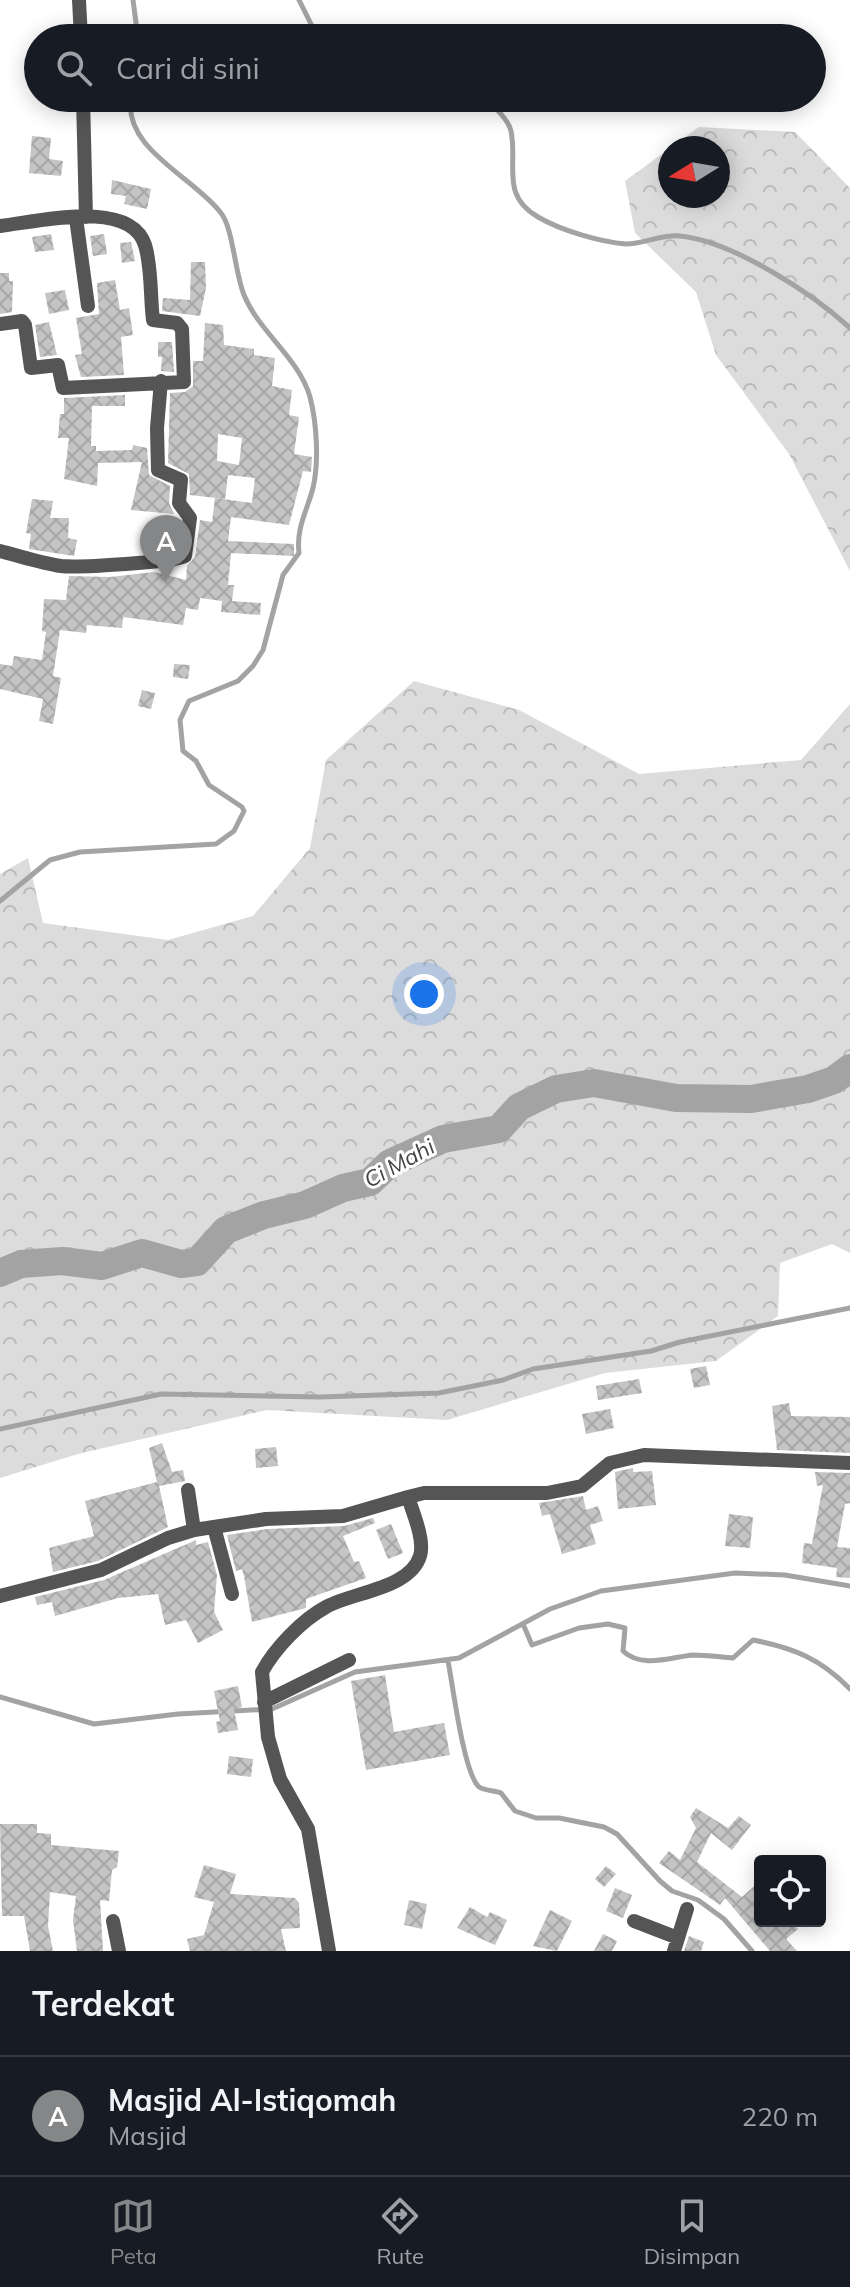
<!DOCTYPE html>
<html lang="id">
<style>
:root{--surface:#171b24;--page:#20242c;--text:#f1f3f6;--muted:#9ea1a6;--line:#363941;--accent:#858687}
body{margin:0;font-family:Mulish,sans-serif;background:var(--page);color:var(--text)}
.controls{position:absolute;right:24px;bottom:24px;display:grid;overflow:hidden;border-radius:8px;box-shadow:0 4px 20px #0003}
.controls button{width:72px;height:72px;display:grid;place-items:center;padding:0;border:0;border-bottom:2px solid var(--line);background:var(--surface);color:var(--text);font:40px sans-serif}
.compass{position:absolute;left:658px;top:136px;width:72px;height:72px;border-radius:50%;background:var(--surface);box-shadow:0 4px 20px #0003;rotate:259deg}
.you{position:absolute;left:424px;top:994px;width:28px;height:28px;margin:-20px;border:6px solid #fff;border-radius:50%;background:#1a73e8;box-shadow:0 0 0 12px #1a73e833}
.badge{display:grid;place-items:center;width:52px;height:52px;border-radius:50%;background:var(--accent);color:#fff;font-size:26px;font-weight:700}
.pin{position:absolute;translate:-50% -66px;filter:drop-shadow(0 2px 4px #0008)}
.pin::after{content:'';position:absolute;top:42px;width:28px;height:24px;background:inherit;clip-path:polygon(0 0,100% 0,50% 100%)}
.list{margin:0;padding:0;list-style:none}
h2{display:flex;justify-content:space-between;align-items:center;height:104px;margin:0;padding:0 32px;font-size:34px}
h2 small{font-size:26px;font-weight:400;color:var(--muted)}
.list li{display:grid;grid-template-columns:52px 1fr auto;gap:24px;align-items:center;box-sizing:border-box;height:120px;padding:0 32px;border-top:2px solid var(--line)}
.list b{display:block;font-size:30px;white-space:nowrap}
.list p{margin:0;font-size:26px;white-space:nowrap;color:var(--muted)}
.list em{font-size:26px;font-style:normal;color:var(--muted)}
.icon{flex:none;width:44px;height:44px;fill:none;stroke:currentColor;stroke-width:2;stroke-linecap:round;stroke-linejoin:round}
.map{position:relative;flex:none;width:850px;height:1951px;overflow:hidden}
.search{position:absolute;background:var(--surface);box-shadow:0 4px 20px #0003;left:24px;right:24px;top:24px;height:88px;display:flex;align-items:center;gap:20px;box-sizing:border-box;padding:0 28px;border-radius:44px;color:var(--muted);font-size:30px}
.sheet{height:224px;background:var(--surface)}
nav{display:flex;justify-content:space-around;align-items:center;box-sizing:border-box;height:112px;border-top:2px solid var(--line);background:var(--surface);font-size:22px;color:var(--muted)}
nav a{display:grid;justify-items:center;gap:4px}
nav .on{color:var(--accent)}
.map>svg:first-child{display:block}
.forest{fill:url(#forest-crowns)}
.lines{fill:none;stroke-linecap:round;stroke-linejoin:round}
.stream{stroke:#a3a3a3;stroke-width:5}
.river{stroke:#a3a3a3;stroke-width:28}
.building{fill:url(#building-cross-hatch);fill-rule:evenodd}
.minor{stroke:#555;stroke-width:14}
.labels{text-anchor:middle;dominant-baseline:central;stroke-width:6;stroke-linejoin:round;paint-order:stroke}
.water-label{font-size:22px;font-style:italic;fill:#444;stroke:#fff}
</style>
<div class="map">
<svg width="850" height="1951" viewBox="0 0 850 1951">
<defs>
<pattern id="forest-crowns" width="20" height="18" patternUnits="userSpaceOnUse" patternTransform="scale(2)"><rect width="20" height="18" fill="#dcdcdc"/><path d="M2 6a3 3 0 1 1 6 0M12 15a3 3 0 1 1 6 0" fill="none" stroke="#bbb"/></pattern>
<pattern id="building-cross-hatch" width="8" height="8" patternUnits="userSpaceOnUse" patternTransform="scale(2)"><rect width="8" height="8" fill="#c4c4c4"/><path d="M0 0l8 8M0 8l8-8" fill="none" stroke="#a7a7a7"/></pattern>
</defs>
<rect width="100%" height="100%" fill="#fff"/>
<path class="forest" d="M699,127L795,132L850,188V571L789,454L716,355L696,292L635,233L625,181L670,148V196H718V148H670Z
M414,681L519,710L639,774L801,760L850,704V1253L832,1244L780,1263L778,1316L716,1361L605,1373L447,1420L267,1410L78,1454L0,1478V874L28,858L43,923L168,940L253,916L310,848L326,760Z"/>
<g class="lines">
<path class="stream" d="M133,0L138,38
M299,0L316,34L322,38
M484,98C493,106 508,118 511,131C518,165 500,195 538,217C560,230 600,242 626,244C644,244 662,234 680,236C732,241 812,293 850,328
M0,901L50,860L80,852L216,844L234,831L244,811L242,807L209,785L196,761L183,751L180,720L189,701L238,681L253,666L263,650L283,575L299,553C296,528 307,511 313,488C319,462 317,424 310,397C299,358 259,332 244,295C235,273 233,228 221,213C194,177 123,149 131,98
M0,1429L161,1394L320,1397L439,1393L503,1380L533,1369L651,1351L680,1342L850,1308
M523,1624L532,1645L579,1628L608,1624L625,1628L623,1651C642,1669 671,1657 693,1655C706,1655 720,1657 733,1658L753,1640C794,1648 821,1659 850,1689
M448,1661C453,1686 463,1769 478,1786C483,1791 494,1790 501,1793L515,1811L536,1818H559L604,1827L617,1834L660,1881L672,1891L698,1900L724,1919L752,1951
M0,1697L94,1724L178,1714L272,1709L355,1672L459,1658L550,1609L601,1591L735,1573L785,1575L850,1586"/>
<path class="river" d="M0,1273L21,1264L62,1261L102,1266L142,1253L181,1264L197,1262L226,1230L264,1215L305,1205L343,1188L370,1182L390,1163L443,1139L499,1129L519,1107L556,1089L594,1083L676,1098L751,1099L808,1089L834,1080L850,1068"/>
</g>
<path class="building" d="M32,136L51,138L49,159L63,161L61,176L29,173Z
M112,180L151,189L147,209L124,204L126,196L111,194Z
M51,234L54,250L35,252L32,237Z
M104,234L107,254L93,256L90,236Z
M131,242L135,261L122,263L120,243Z
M191,262H205L206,288L200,316L162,311L163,298L190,300Z
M0,273H9V281H13L12,312L0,314Z
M115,280L120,310L129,308L133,335L121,337L124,375L81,377L75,355L82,354L76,318L99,314L97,283Z
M65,290L69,310L49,314L45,293Z
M49,322L57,355L40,357L35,325Z
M205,323L223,325L224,345L254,349V355L275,358L272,386L292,390L289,415L299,417L294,454L312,457L311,472L303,471L289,525L231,517L228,541L294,544V556L231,553L228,585H234L232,601L261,603L260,615L221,612L222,601L200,598L198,610L186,608L183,625L123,617L122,628L87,625L86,633L60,630L53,676L61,678L53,724L39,721L43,699L0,689V664L12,666L14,656L42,660L46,632L42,631L44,599L66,600L69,576L110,577L154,572L186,580L187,566L195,557L200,520L212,522L215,498L252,503L255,478L228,475L225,499L190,495L189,474L168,463L170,393L185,392L193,386V361H203ZM218,434L242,438L239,465L217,461Z
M158,342H172L174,372L161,371L162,357H158Z
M125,395V406H92L91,446H96V451L132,450L133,445L147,448L149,475L170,486L169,503L174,514L131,510L142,462L98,463L97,486L64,479L69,438H58L60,414H64V398Z
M32,499L53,501L50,518H69L68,538L77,540L74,556L29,549L31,534L26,533Z
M174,664L190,665L188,679L173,677Z
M142,690L155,693L151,709L138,706Z
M706,1366L710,1385L694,1388L690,1369Z
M639,1379L642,1393L598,1400L596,1386Z
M789,1403L791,1416L850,1417V1453L777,1450L772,1406Z
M610,1409L614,1428L586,1434L582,1414Z
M162,1443L172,1472L183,1470L185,1481L159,1486L168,1527L98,1561L53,1572L49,1548L94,1536L85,1501L157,1482L149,1448Z
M276,1447L278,1466L256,1468L255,1449Z
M633,1468V1472L652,1471L656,1505L618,1509L615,1472Z
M815,1472L850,1473V1503L845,1504L837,1547L850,1548V1578L836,1577L837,1568L802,1563L804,1543L812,1544L823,1485L817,1486Z
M583,1496L586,1510L598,1506L603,1521L590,1525L596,1544L562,1554L550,1514L542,1516L539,1503Z
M729,1514L753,1517L750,1548L725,1546Z
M373,1518L375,1523L343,1536L354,1562L359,1561L366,1578L306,1599V1608L252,1622L244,1576L242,1569L236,1571L227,1535L267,1529L344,1526Z
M391,1524L403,1553L388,1559L376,1530Z
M196,1540V1545L208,1542L217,1575L214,1612L223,1630L198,1643L186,1620L165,1625L158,1594L118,1598L55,1616L52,1602L37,1605L35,1597L104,1580Z
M385,1675L394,1732L444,1723L450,1755L366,1770L351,1681Z
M238,1686L242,1707L234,1709L238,1730L218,1733L216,1722L220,1721L214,1691Z
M229,1756L253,1759L251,1777L227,1774Z
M696,1808L728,1828L739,1816L751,1825L732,1850L711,1833L697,1862L742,1897L760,1881V1921H791L798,1929L786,1939L797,1951H770L725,1898L720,1905L659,1863L669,1851L680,1860L696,1828L690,1817Z
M0,1824H37V1833L51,1834V1845L119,1851L117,1867L112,1870L109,1901L100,1900L103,1951H77L73,1920L76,1896L50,1892L48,1926L53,1951H30L24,1916H2Z
M204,1865L236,1874L230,1894L295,1898L299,1903L300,1928L281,1929L286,1951H190L187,1939L204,1935L214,1902L194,1897Z
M606,1866L616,1874L604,1887L595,1879Z
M615,1888L632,1895L623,1918L606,1911Z
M409,1900L427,1904L422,1929L404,1925Z
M470,1907L487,1917L490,1912L507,1920L495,1945L457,1928Z
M550,1910L572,1921L557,1951L533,1946Z
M603,1934L617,1941L612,1951H594Z
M689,1936L704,1942L701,1951H684Z"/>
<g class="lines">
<path class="minor" d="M79,0L81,38
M83,98L86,217
M76,218L88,306
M0,226C37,222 130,198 145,245C152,268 150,296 153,320L177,323L182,329L184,382L63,388L58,365L31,368L25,325L22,321L0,324
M0,551C20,556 41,563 61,566C78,568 175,562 185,556L190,518L179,503L181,480L158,470L157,428L161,381
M188,1490L194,1530
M214,1527L232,1594
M0,1596L101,1570L168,1538L194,1530L266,1519L343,1516L408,1497
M264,1702L349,1660
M113,1921L119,1951
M634,1921L678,1938
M329,1951L308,1829L280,1779L268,1737L262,1672C275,1648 302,1620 326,1607C352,1592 410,1589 420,1556C425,1540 413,1513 408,1497L424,1493H547L582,1486L610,1463L644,1455L850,1463
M674,1951L687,1909"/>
</g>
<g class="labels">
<g class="water-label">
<text transform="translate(399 1163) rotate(-29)">Ci Mahi</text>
</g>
</g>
</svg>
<div class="controls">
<button><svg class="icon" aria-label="locate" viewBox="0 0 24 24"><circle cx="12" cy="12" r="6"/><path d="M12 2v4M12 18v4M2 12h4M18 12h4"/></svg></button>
</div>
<svg class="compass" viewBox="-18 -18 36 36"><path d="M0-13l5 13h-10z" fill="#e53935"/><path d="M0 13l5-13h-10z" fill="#9ea1a6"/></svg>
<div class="you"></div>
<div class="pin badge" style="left:166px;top:581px">A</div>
<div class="search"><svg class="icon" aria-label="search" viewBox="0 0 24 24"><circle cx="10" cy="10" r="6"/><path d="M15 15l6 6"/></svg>Cari di sini</div>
</div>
<section class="sheet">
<h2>Terdekat<small></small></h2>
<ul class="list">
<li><span class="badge">A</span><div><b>Masjid Al-Istiqomah</b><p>Masjid</p></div><em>220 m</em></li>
</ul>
</section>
<nav>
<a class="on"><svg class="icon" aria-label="map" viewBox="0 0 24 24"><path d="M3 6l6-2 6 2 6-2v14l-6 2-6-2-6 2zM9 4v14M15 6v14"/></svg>Peta</a>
<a><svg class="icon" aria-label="directions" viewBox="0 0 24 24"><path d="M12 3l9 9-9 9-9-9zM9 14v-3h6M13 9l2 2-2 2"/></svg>Rute</a>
<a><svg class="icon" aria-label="saved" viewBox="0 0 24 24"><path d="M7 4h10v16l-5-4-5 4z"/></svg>Disimpan</a>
</nav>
